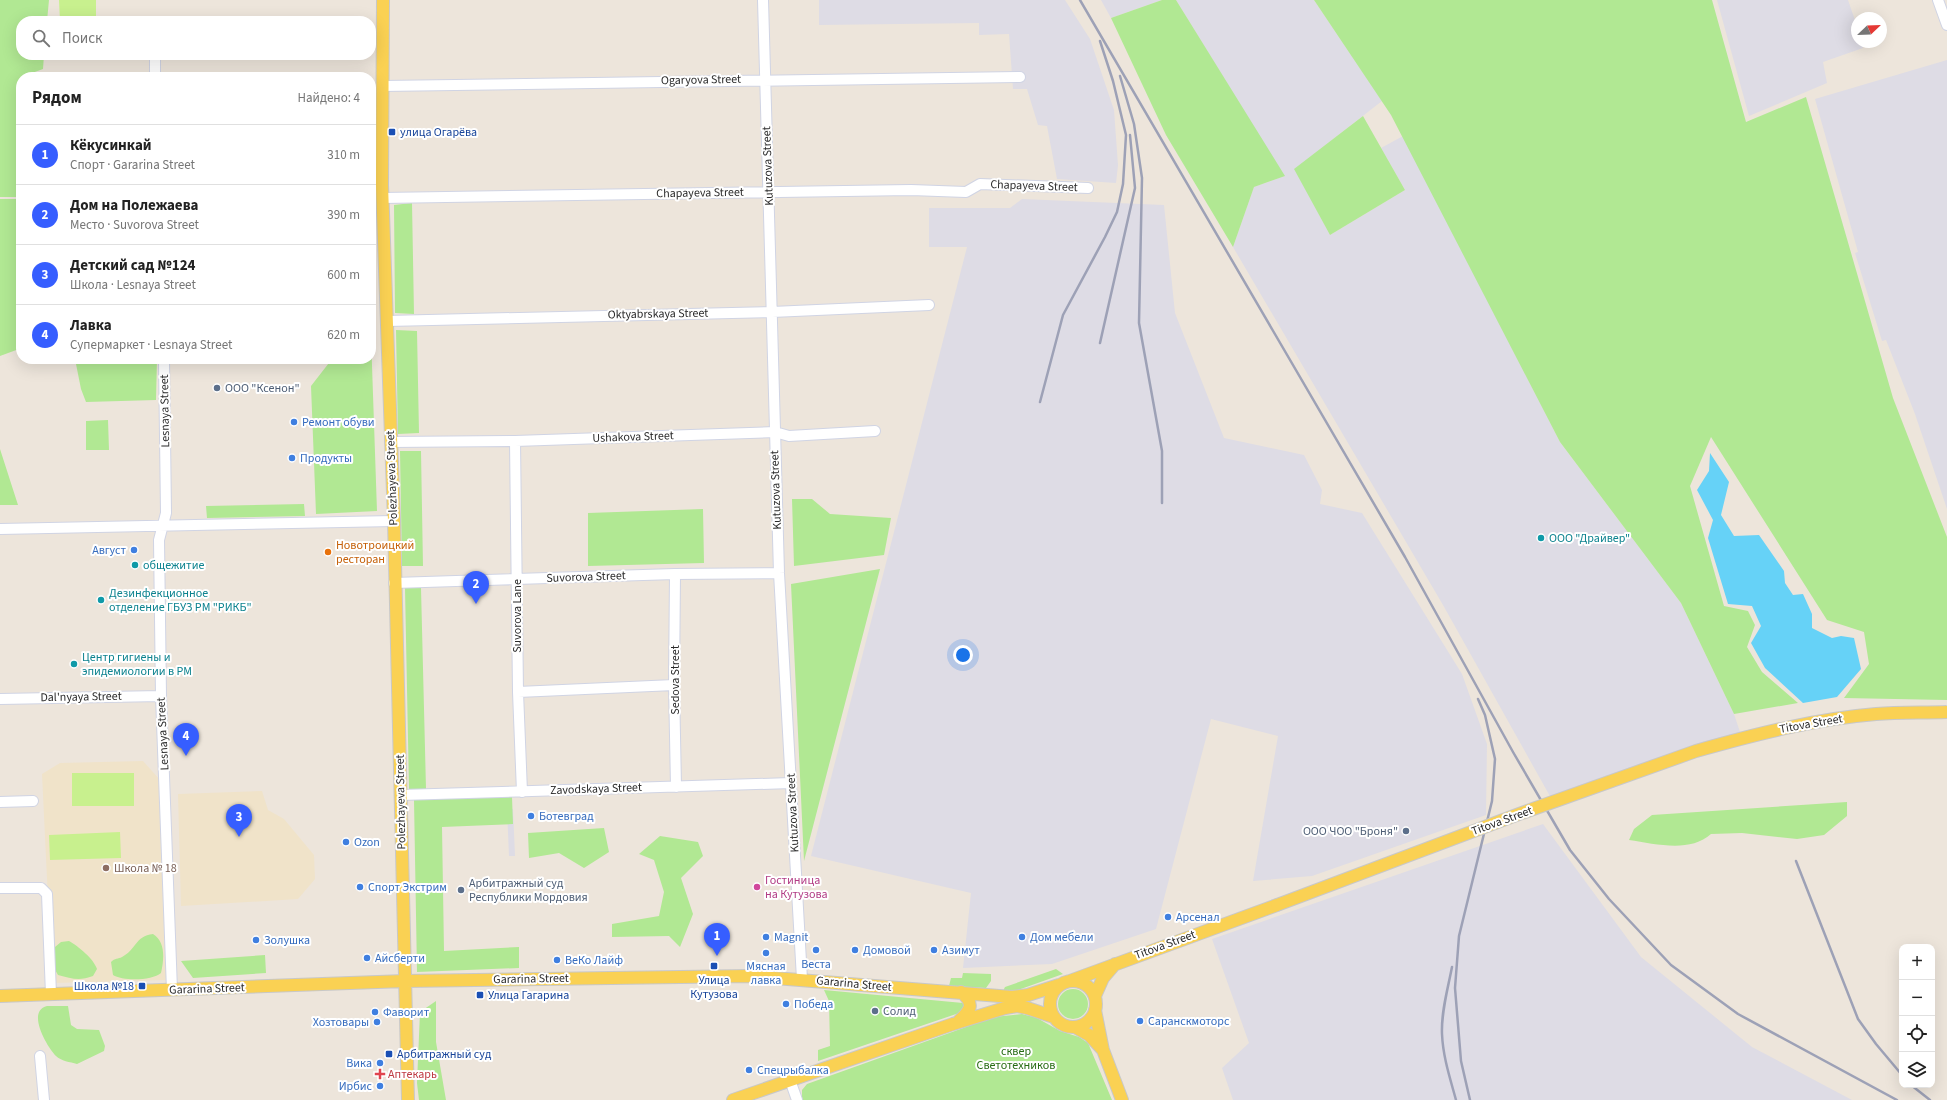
<!DOCTYPE html>
<html lang="ru">
<meta charset="utf-8">
<style>
:root{--surface:#fff;--page:#f2f2f2;--text:#222;--muted:#767676;--line:#e0e0e0;--accent:#365eff}
body{margin:0;font-family:"Source Sans 3",sans-serif;background:var(--page);color:var(--text)}
.controls{position:absolute;right:12px;bottom:12px;display:grid;overflow:hidden;border-radius:8px;box-shadow:0 4px 16px #0002}
.controls button{width:36px;height:36px;display:grid;place-items:center;padding:0;border:0;border-bottom:1px solid var(--line);background:var(--surface);color:var(--text);font:20px sans-serif}
.compass{position:absolute;left:1851px;top:12px;width:36px;height:36px;border-radius:50%;background:var(--surface);box-shadow:0 4px 16px #0002;rotate:67deg}
.you{position:absolute;left:963px;top:655px;width:14px;height:14px;margin:-10px;border:3px solid #fff;border-radius:50%;background:#1a73e8;box-shadow:0 0 0 6px #1a73e833}
.badge{display:grid;place-items:center;width:26px;height:26px;border-radius:50%;background:var(--accent);color:#fff;font-size:13px;font-weight:700}
.pin{position:absolute;translate:-50% -33px;filter:drop-shadow(0 1px 2px #0008)}
.pin::after{content:'';position:absolute;top:21px;width:14px;height:12px;background:inherit;clip-path:polygon(0 0,100% 0,50% 100%)}
.list{margin:0;padding:0;list-style:none}
h2{display:flex;justify-content:space-between;align-items:center;height:52px;margin:0;padding:0 16px;font-size:17px}
h2 small{font-size:13px;font-weight:400;color:var(--muted)}
.list li{display:grid;grid-template-columns:26px 1fr auto;gap:12px;align-items:center;box-sizing:border-box;height:60px;padding:0 16px;border-top:1px solid var(--line)}
.list b{display:block;font-size:15px;white-space:nowrap}
.list p{margin:0;font-size:13px;white-space:nowrap;color:var(--muted)}
.list em{font-size:13px;font-style:normal;color:var(--muted)}
.icon{flex:none;width:22px;height:22px;fill:none;stroke:currentColor;stroke-width:2;stroke-linecap:round;stroke-linejoin:round}
.map{position:relative;flex:none;width:1947px;height:1100px;overflow:hidden}
.search{position:absolute;background:var(--surface);box-shadow:0 4px 16px #0002;left:16px;top:16px;width:360px;height:44px;display:flex;align-items:center;gap:10px;box-sizing:border-box;padding:0 14px;border-radius:16px;color:var(--muted);font-size:15px}
.panel{position:absolute;background:var(--surface);box-shadow:0 4px 16px #0002;left:16px;top:72px;width:360px;height:292px;border-radius:16px}
.map>svg:first-child{display:block}
.industrial{fill:#dedce5}
.education{fill:#f0e3c9}
.green{fill:#b1e893}
.pitch{fill:#c8f08e}
.water{fill:#66d2f7}
.lines{fill:none;stroke-linecap:round;stroke-linejoin:round}
.minor-casing{stroke:#d0d4e4;stroke-width:12}
.major-casing{stroke:#c8c8c8;stroke-width:14}
.minor{stroke:#fff;stroke-width:10}
.major{stroke:#fad153;stroke-width:12}
.rail{stroke:#9da1b6;stroke-width:2.5}
.major-bridge-casing{stroke:#c8c8c8;stroke-width:14;stroke-linecap:butt}
.major-bridge{stroke:#fad153;stroke-width:12}
.transit-dot{fill:#1a4fb4;stroke:#fff;stroke-width:1.5}
.service-dot{fill:#5c6f8a;stroke:#fff;stroke-width:1.5}
.shop-dot{fill:#3f7fe0;stroke:#fff;stroke-width:1.5}
.culture-dot{fill:#0f9aa8;stroke:#fff;stroke-width:1.5}
.food-dot{fill:#e8710a;stroke:#fff;stroke-width:1.5}
.education-dot{fill:#8d6e63;stroke:#fff;stroke-width:1.5}
.hotel-dot{fill:#d1479c;stroke:#fff;stroke-width:1.5}
.health-dot{fill:#e0444e;stroke:#fff;stroke-width:1.5}
.labels{text-anchor:middle;dominant-baseline:central;stroke-width:4;stroke-linejoin:round;paint-order:stroke}
.street-label{font-size:12px;fill:#2a2a2a;stroke:#fff}
.transit-label{font-size:12px;fill:#164399;stroke:#fff;text-anchor:start}
.service-label{font-size:12px;fill:#4e5e75;stroke:#fff;text-anchor:start}
.shop-label{font-size:12px;fill:#366cbe;stroke:#fff;text-anchor:start}
.culture-label{font-size:12px;fill:#0d838f;stroke:#fff;text-anchor:start}
.food-label{font-size:12px;fill:#c56008;stroke:#fff;text-anchor:start}
.education-label{font-size:12px;fill:#785e54;stroke:#fff;text-anchor:start}
.hotel-label{font-size:12px;fill:#b23c85;stroke:#fff;text-anchor:start}
.park-label{font-size:12px;fill:#286c15;stroke:#fff}
.health-label{font-size:12px;fill:#be3a42;stroke:#fff;text-anchor:start}
</style>
<div class="map">
<svg width="1947" height="1100" viewBox="0 0 1947 1100">
<rect width="100%" height="100%" fill="#ede5db"/>
<path class="industrial" d="M819,0H1065L1090,39L1114,110L1118,165L1116,183L1057,179L1047,126L1038,125L1027,89H1013L1009,34L979,35V23L819,25Z
M1101,0H1162L1111,18Z
M1176,0H1314L1382,101L1295,169L1330,235L1405,190L1381,148L1403,136L1560,442L1681,603L1734,714L1740,732L1692,747L1551,798L1443,605L1233,247L1254,187L1284,176Z
M1717,0H1848L1857,26V42H1862L1863,48L1823,62L1827,83L1749,116Z
M1947,60V509L1915,414L1886,340L1882,341L1855,253L1858,252L1815,99Z
M1022,199L1164,205L1175,313L1224,438L1304,455L1322,490L1320,504L1362,513L1462,674L1487,744L1486,815L1312,876L1253,881L1278,736L1211,719L1156,929L1052,964L963,968L971,893L811,856L967,247H929V208H1010Z
M507,809H513L515,856H509Z
M1543,824L1641,957L1752,1047L1852,1100H1233L1222,1068L1249,1043L1212,939Z"/>
<path class="education" d="M143,761L161,781L167,980L52,983L42,774L60,763Z
M262,791L268,810L284,819L314,855L315,879L298,899L181,906L178,794Z"/>
<path class="green" d="M0,0H49L47,21H21V55H44L43,69L21,77V197H0Z
M1162,0H1176L1285,176L1254,187L1233,247L1166,135L1111,18Z
M1314,0H1712L1746,122L1806,97L1893,398L1947,537V700L1844,698L1869,664L1864,632L1827,620L1711,437L1690,486L1724,606L1748,611L1755,625L1747,647L1762,672L1798,703L1734,714L1681,603L1560,442L1391,115Z
M1363,116L1405,190L1330,235L1294,169Z
M0,199H21V353L19,349L0,356Z
M412,203L414,314L395,313L394,205Z
M396,330L417,331L419,433L398,434Z
M371,336L377,511L316,514L311,386L332,359H371Z
M75,359H157L156,400L86,402L81,389Z
M108,420L109,450H86V421Z
M0,449L18,505H0Z
M400,451H421L423,566H402Z
M792,499H812L830,514L891,518L884,555L794,566Z
M304,504L305,516L207,518L206,506Z
M703,509L704,563L588,566V513Z
M880,569L804,861L791,584Z
M405,588H421L426,789H409Z
M512,797L513,824L442,827L444,951L519,947V968L417,972L414,800Z
M1847,802V816L1824,835L1797,839L1742,833L1711,834C1690,853 1656,844 1629,840L1634,829L1652,815Z
M604,828L609,852L584,868L559,853L529,858L528,833Z
M660,836L698,842L703,856L681,878L693,914L680,947L669,936L612,937V924L659,916L664,892L654,860L639,854Z
M153,934C166,942 164,960 161,973C152,981 122,981 113,975L111,962C115,958 118,959 122,957C136,950 135,936 153,934Z
M69,941C78,946 94,959 97,969L93,976C80,981 72,979 58,975L54,968L55,947L61,942Z
M265,955L266,973L193,978L181,961Z
M1056,969L1063,974L1018,990L1003,991L1005,987Z
M963,973L991,974V981L986,988L949,986L951,978H962Z
M1058 1004a15 15 0 1 1 30 0a15 15 0 1 1-30 0Z
M824,990L963,1003L965,1005L962,1012L818,1061V1050L830,1046L829,1001Z
M436,1001V1042L446,1100H419L417,1083L420,1012Z
M47,1006H68L71,1025L77,1029L99,1030L105,1046L104,1051L77,1064C70,1062 61,1061 56,1056C47,1047 26,1011 47,1006Z
M1022,1014L1037,1018L1060,1031L1079,1037L1088,1043L1112,1100H802V1090L807,1084L994,1017Z"/>
<path class="pitch" d="M59,0H96V21H60Z
M72,773H134V806H72Z
M120,832L121,858L50,860L49,835Z"/>
<path class="water" d="M1710,453L1729,482L1721,515L1734,536L1759,535L1784,571L1785,583L1793,595L1803,594L1812,614V628L1832,638L1841,636L1854,638L1861,669L1837,697L1803,703L1765,668L1751,643L1761,626L1752,606L1728,604L1708,538L1713,520L1697,490L1709,471Z"/>
<g class="lines">
<defs>
<path id="minor" d="M763,0L779,573L802,979
M1938,0L1947,25
M155,55V77
M382,86L1020,77
M382,198L911,190L966,192L980,184L1088,188
M387,321L772,312L929,305
M164,359L166,513L159,540L161,696L172,990
M515,441L518,692L522,792
M390,442L515,441L775,432L789,436L875,431
M0,529L394,521
M675,574L674,685L676,787
M394,583L675,574L779,573
M518,692L674,685
M0,699L161,696
M401,795L791,783
M0,802L33,801
M0,888H41L47,894L51,994
M40,1056L44,1100
M790,1080L797,1100"/>
<path id="major" d="M383,0L382,185L394,521L408,1100
M1050 1004a23 23 0 1 1 46 0a23 23 0 1 1-46 0Z
M1070,981L1277,905
M0,996L405,981L749,976L1012,997L1028,995L1059,985
M1095,996L1103,978L1115,964
M1095,1010L1103,1050L1122,1100
M959,1021C971,1010 975,1004 961,992
M1075,1027L1089,1035L1102,1049
M733,1100L953,1024L1005,1008L1017,1006L1027,1008L1054,1017"/>
</defs>
<use href="#minor" class="minor-casing"/>
<use href="#major" class="major-casing"/>
<use href="#minor" class="minor"/>
<use href="#major" class="major"/>
<path class="rail" d="M1080,0L1405,557L1513,752L1570,850L1609,899L1671,965L1738,1014L1897,1100
M1120,76L1134,124L1142,178L1139,323L1162,451V503
M1100,343L1135,188L1130,135
M1040,402L1063,315L1105,237L1117,212L1123,184L1126,135L1113,81L1100,41
M1796,861L1858,1019L1876,1044L1902,1075
M1452,967C1448,988 1441,1012 1442,1034C1443,1057 1450,1078 1456,1100
M1911,1085L1930,1100
M1470,1100L1461,1061L1455,988L1459,936L1492,801L1495,759L1485,715L1478,699"/>
<defs>
<path id="major-bridge" d="M1277,905L1519,814L1696,751C1756,734 1815,719 1876,714C1900,712 1924,713 1947,712"/>
</defs>
<use href="#major-bridge" class="major-bridge-casing"/>
<use href="#major-bridge" class="major-bridge"/>
</g>
<g class="transit-dot">
<rect x="388" y="128" width="8" height="8" rx="2"/>
<rect x="710" y="962" width="8" height="8" rx="2"/>
<rect x="138" y="982" width="8" height="8" rx="2"/>
<rect x="476" y="991" width="8" height="8" rx="2"/>
<rect x="385" y="1050" width="8" height="8" rx="2"/>
</g>
<g class="service-dot">
<circle cx="217" cy="388" r="4"/>
<circle cx="1406" cy="831" r="4"/>
<circle cx="461" cy="890" r="4"/>
<circle cx="875" cy="1011" r="4"/>
</g>
<g class="shop-dot">
<circle cx="294" cy="422" r="4"/>
<circle cx="292" cy="458" r="4"/>
<circle cx="134" cy="550" r="4"/>
<circle cx="531" cy="816" r="4"/>
<circle cx="346" cy="842" r="4"/>
<circle cx="360" cy="887" r="4"/>
<circle cx="1168" cy="917" r="4"/>
<circle cx="766" cy="937" r="4"/>
<circle cx="1022" cy="937" r="4"/>
<circle cx="256" cy="940" r="4"/>
<circle cx="816" cy="950" r="4"/>
<circle cx="855" cy="950" r="4"/>
<circle cx="934" cy="950" r="4"/>
<circle cx="766" cy="953" r="4"/>
<circle cx="367" cy="958" r="4"/>
<circle cx="557" cy="960" r="4"/>
<circle cx="786" cy="1004" r="4"/>
<circle cx="375" cy="1012" r="4"/>
<circle cx="1140" cy="1021" r="4"/>
<circle cx="377" cy="1022" r="4"/>
<circle cx="380" cy="1063" r="4"/>
<circle cx="749" cy="1070" r="4"/>
<circle cx="380" cy="1086" r="4"/>
</g>
<g class="culture-dot">
<circle cx="1541" cy="538" r="4"/>
<circle cx="135" cy="565" r="4"/>
<circle cx="101" cy="600" r="4"/>
<circle cx="74" cy="664" r="4"/>
</g>
<circle class="food-dot" cx="328" cy="552" r="4"/>
<circle class="education-dot" cx="106" cy="868" r="4"/>
<circle class="hotel-dot" cx="757" cy="887" r="4"/>
<path class="health-dot" d="M378 1068h4v4h4v4h-4v4h-4v-4h-4v-4h4z"/>
<g class="labels">
<g class="street-label">
<text transform="translate(701 80) rotate(-1)">Ogaryova Street</text>
<text transform="translate(768 166) rotate(-92)">Kutuzova Street</text>
<text transform="translate(1034 186) rotate(2)">Chapayeva Street</text>
<text transform="translate(700 193) rotate(-1)">Chapayeva Street</text>
<text transform="translate(658 314) rotate(-1)">Oktyabrskaya Street</text>
<text transform="translate(165 411) rotate(-91)">Lesnaya Street</text>
<text transform="translate(633 437) rotate(-2)">Ushakova Street</text>
<text transform="translate(392 478) rotate(-92)">Polezhayeva Street</text>
<text transform="translate(776 490) rotate(-92)">Kutuzova Street</text>
<text transform="translate(586 577) rotate(-2)">Suvorova Street</text>
<text transform="translate(517 616) rotate(-90)">Suvorova Lane</text>
<text transform="translate(675 680) rotate(-90)">Sedova Street</text>
<text transform="translate(81 697) rotate(-1)">Dal'nyaya Street</text>
<text transform="translate(1811 724) rotate(-10)">Titova Street</text>
<text transform="translate(163 734) rotate(-93)">Lesnaya Street</text>
<text transform="translate(596 789) rotate(-2)">Zavodskaya Street</text>
<text transform="translate(401 802) rotate(-91)">Polezhayeva Street</text>
<text transform="translate(793 813) rotate(-93)">Kutuzova Street</text>
<text transform="translate(1502 821) rotate(-20)">Titova Street</text>
<text transform="translate(1165 945) rotate(-20)">Titova Street</text>
<text transform="translate(531 979) rotate(-1)">Gararina Street</text>
<text transform="translate(854 984) rotate(5)">Gararina Street</text>
<text transform="translate(207 989) rotate(-2)">Gararina Street</text>
</g>
<g class="transit-label">
<text x="400" y="132">улица Огарёва</text>
<text x="714" y="980" text-anchor="middle">Улица<tspan x="714" dy="14">Кутузова</tspan></text>
<text x="134" y="986" text-anchor="end">Школа №18</text>
<text x="488" y="995">Улица Гагарина</text>
<text x="397" y="1054">Арбитражный суд</text>
</g>
<g class="service-label">
<text x="225" y="388">ООО "Ксенон"</text>
<text x="1398" y="831" text-anchor="end">ООО ЧОО "Броня"</text>
<text x="469" y="883">Арбитражный суд<tspan x="469" dy="14">Республики Мордовия</tspan></text>
<text x="883" y="1011">Солид</text>
</g>
<g class="shop-label">
<text x="302" y="422">Ремонт обуви</text>
<text x="300" y="458">Продукты</text>
<text x="126" y="550" text-anchor="end">Август</text>
<text x="539" y="816">Ботевград</text>
<text x="354" y="842">Ozon</text>
<text x="368" y="887">Спорт Экстрим</text>
<text x="1176" y="917">Арсенал</text>
<text x="774" y="937">Magnit</text>
<text x="1030" y="937">Дом мебели</text>
<text x="264" y="940">Золушка</text>
<text x="863" y="950">Домовой</text>
<text x="942" y="950">Азимут</text>
<text x="375" y="958">Айсберти</text>
<text x="565" y="960">ВеКо Лайф</text>
<text x="816" y="964" text-anchor="middle">Веста</text>
<text x="766" y="966" text-anchor="middle">Мясная<tspan x="766" dy="14">лавка</tspan></text>
<text x="794" y="1004">Победа</text>
<text x="383" y="1012">Фаворит</text>
<text x="1148" y="1021">Саранскмоторс</text>
<text x="369" y="1022" text-anchor="end">Хозтовары</text>
<text x="372" y="1063" text-anchor="end">Вика</text>
<text x="757" y="1070">Спецрыбалка</text>
<text x="372" y="1086" text-anchor="end">Ирбис</text>
</g>
<g class="culture-label">
<text x="1549" y="538">ООО "Драйвер"</text>
<text x="143" y="565">общежитие</text>
<text x="109" y="593">Дезинфекционное<tspan x="109" dy="14">отделение ГБУЗ РМ "РИКБ"</tspan></text>
<text x="82" y="657">Центр гигиены и<tspan x="82" dy="14">эпидемиологии в РМ</tspan></text>
</g>
<g class="food-label">
<text x="336" y="545">Новотроицкий<tspan x="336" dy="14">ресторан</tspan></text>
</g>
<g class="education-label">
<text x="114" y="868">Школа № 18</text>
</g>
<g class="hotel-label">
<text x="765" y="880">Гостиница<tspan x="765" dy="14">на Кутузова</tspan></text>
</g>
<g class="park-label">
<text x="1016" y="1051">сквер<tspan x="1016" dy="14">Светотехников</tspan></text>
</g>
<g class="health-label">
<text x="388" y="1074">Аптекарь</text>
</g>
</g>
</svg>
<div class="controls">
<button>+</button>
<button>−</button>
<button><svg class="icon" aria-label="locate" viewBox="0 0 24 24"><circle cx="12" cy="12" r="6"/><path d="M12 2v4M12 18v4M2 12h4M18 12h4"/></svg></button>
<button><svg class="icon" aria-label="layers" viewBox="0 0 24 24"><path d="M12 4l9 5-9 5-9-5zM3 14l9 5 9-5"/></svg></button>
</div>
<svg class="compass" viewBox="-18 -18 36 36"><path d="M0-13l5 13h-10z" fill="#e53935"/><path d="M0 13l5-13h-10z" fill="#767676"/></svg>
<div class="you"></div>
<div class="pin badge" style="left:717px;top:956px">1</div>
<div class="pin badge" style="left:476px;top:604px">2</div>
<div class="pin badge" style="left:239px;top:837px">3</div>
<div class="pin badge" style="left:186px;top:756px">4</div>
<div class="search"><svg class="icon" aria-label="search" viewBox="0 0 24 24"><circle cx="10" cy="10" r="6"/><path d="M15 15l6 6"/></svg>Поиск</div>
<section class="panel">
<h2>Рядом<small>Найдено: 4</small></h2>
<ul class="list">
<li><span class="badge">1</span><div><b>Кёкусинкай</b><p>Спорт · Gararina Street</p></div><em>310 m</em></li>
<li><span class="badge">2</span><div><b>Дом на Полежаева</b><p>Место · Suvorova Street</p></div><em>390 m</em></li>
<li><span class="badge">3</span><div><b>Детский сад №124</b><p>Школа · Lesnaya Street</p></div><em>600 m</em></li>
<li><span class="badge">4</span><div><b>Лавка</b><p>Супермаркет · Lesnaya Street</p></div><em>620 m</em></li>
</ul>
</section>
</div>
